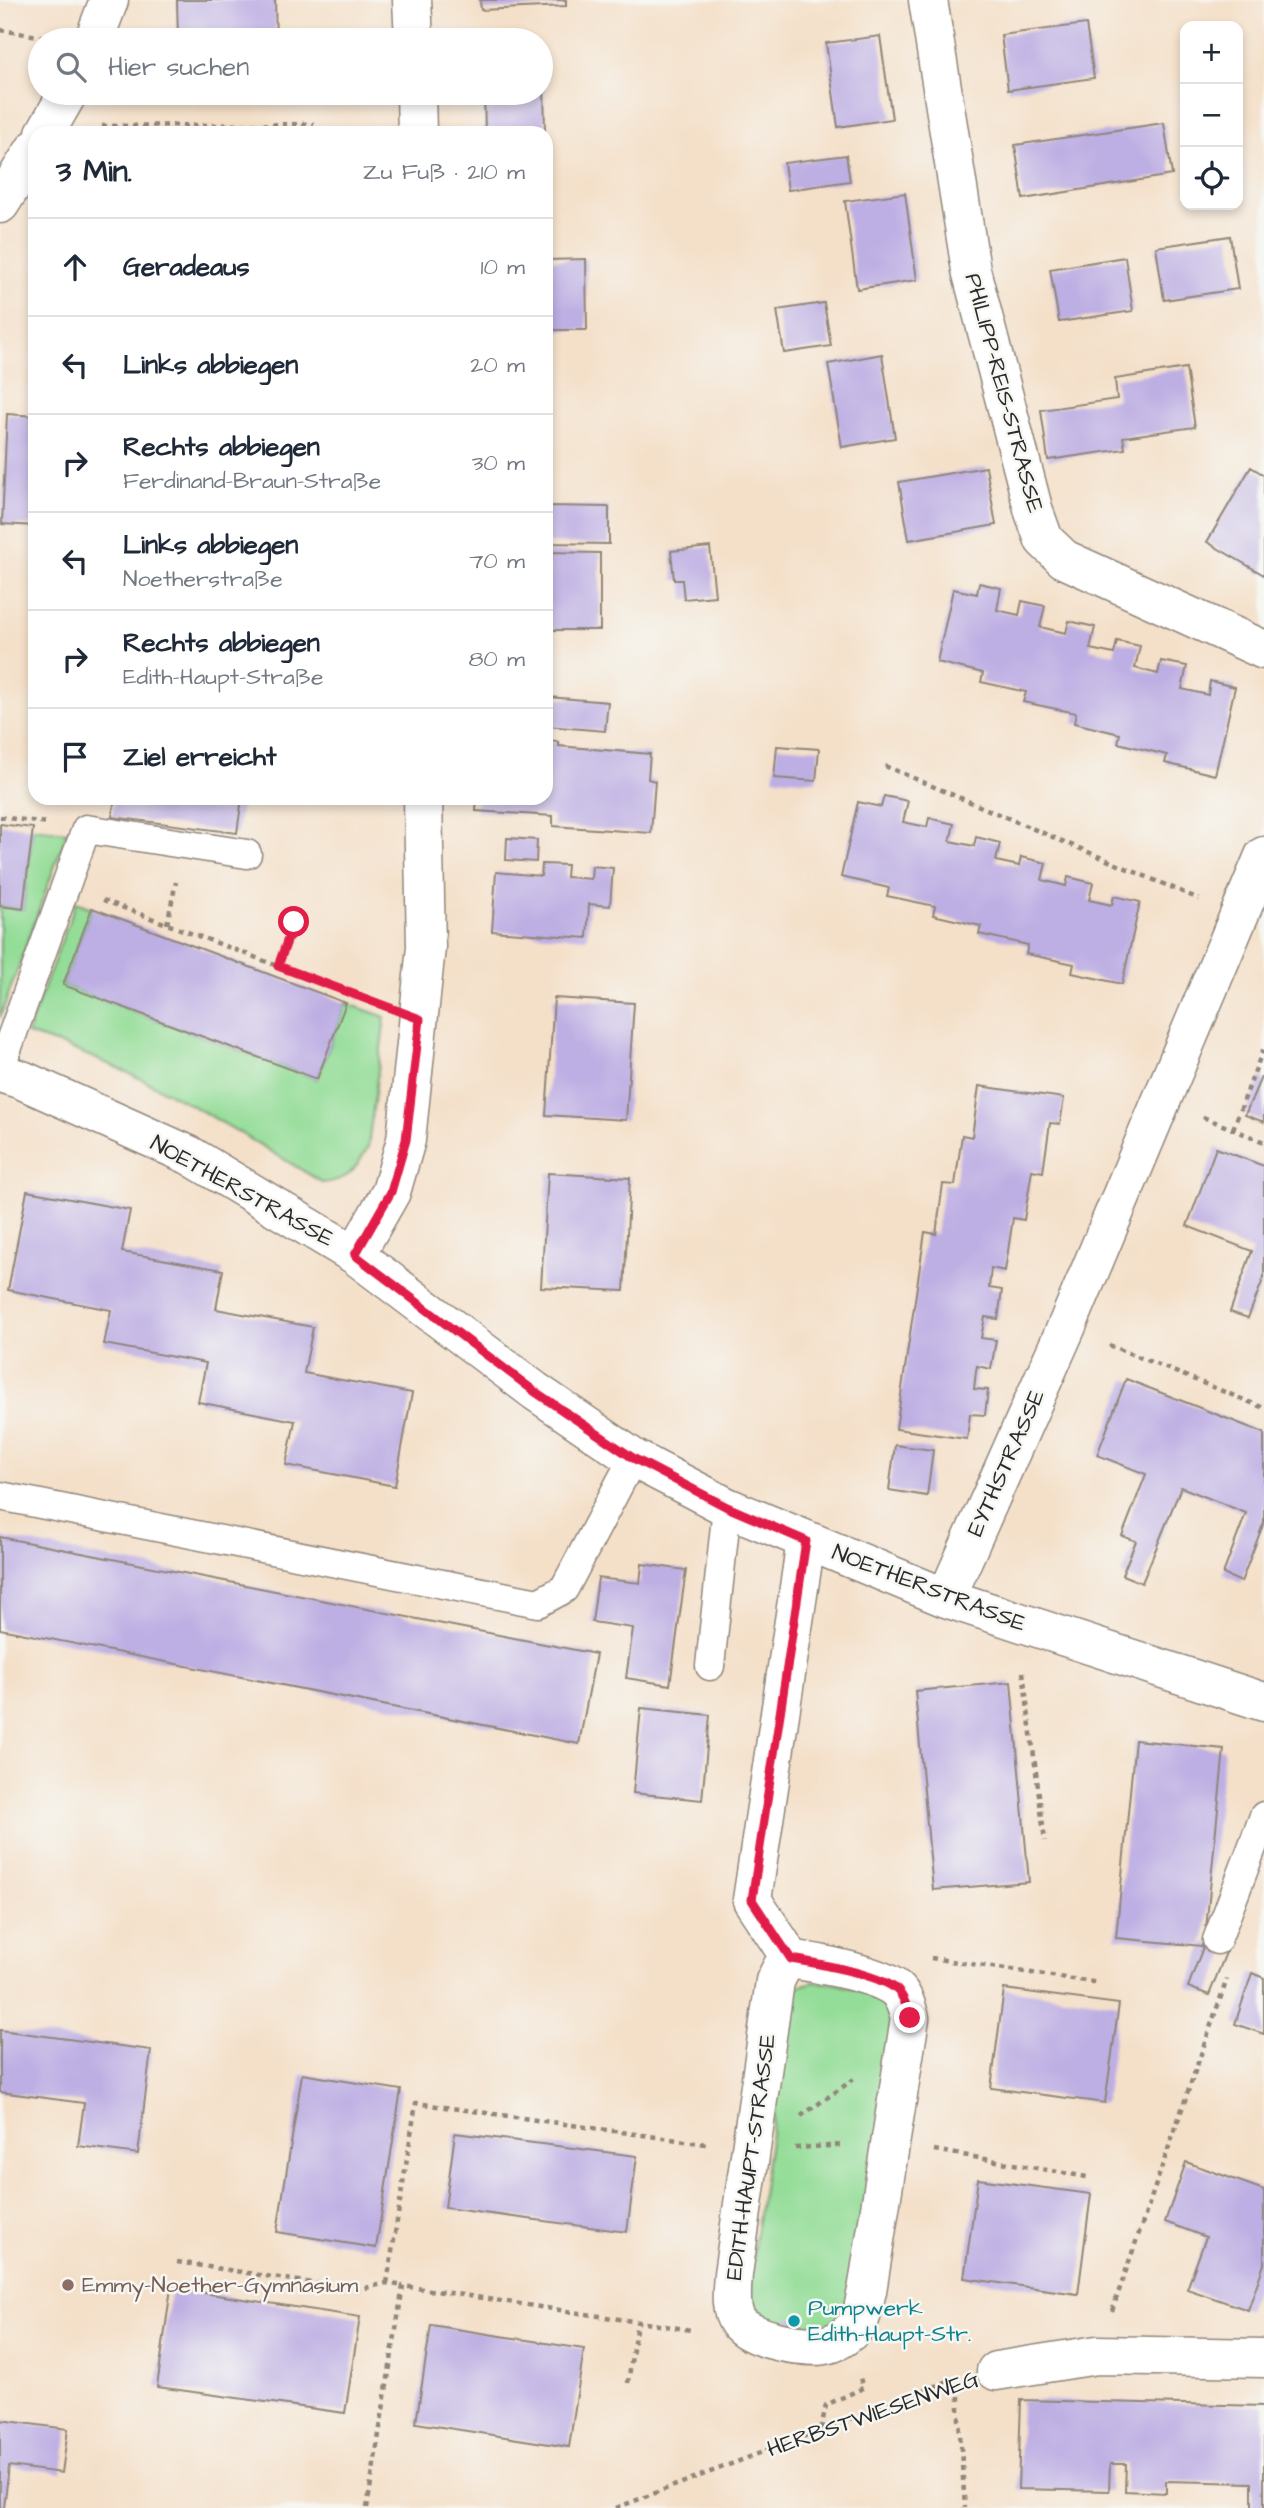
<!DOCTYPE html>
<html lang="de">
<meta charset="utf-8">
<style>
:root{--surface:#fff;--page:#f2f2f3;--text:#1f2937;--muted:#747a83;--line:#e0e1e3}
body{margin:0;font-family:"Architects Daughter",sans-serif;background:var(--page);color:var(--text)}
.controls{position:absolute;right:21px;top:21px;display:grid;overflow:hidden;border-radius:14px;box-shadow:0 4px 10px #0003}
.controls button{width:63px;height:63px;display:grid;place-items:center;padding:0;border:0;border-bottom:2px solid var(--line);background:var(--surface);color:var(--text);font:35px sans-serif}
.stop{position:absolute;width:21px;height:21px;margin:-16px;border:5px solid #e11d48;border-radius:50%;background:#fff}
.stop.end{background:#e11d48;border-color:#fff;box-shadow:0 2px 7px #0008}
.list{margin:0;padding:0;list-style:none}
h2{display:flex;justify-content:space-between;align-items:center;height:91px;margin:0;padding:0 28px;font-size:30px}
h2 small{font-size:23px;font-weight:400;color:var(--muted)}
.list li{display:grid;grid-template-columns:46px 1fr auto;gap:21px;align-items:center;box-sizing:border-box;height:98px;padding:0 28px;border-top:2px solid var(--line)}
.list b{display:block;font-size:26px;white-space:nowrap}
.list p{margin:0;font-size:23px;white-space:nowrap;color:var(--muted)}
.list em{font-size:23px;font-style:normal;color:var(--muted)}
.icon{flex:none;width:38px;height:38px;fill:none;stroke:currentColor;stroke-width:2;stroke-linecap:round;stroke-linejoin:round}
.map{position:relative;flex:none;width:1264px;height:2508px;overflow:hidden}
.search{position:absolute;background:var(--surface);box-shadow:0 4px 10px #0003;left:28px;top:28px;width:525px;height:77px;display:flex;align-items:center;gap:18px;box-sizing:border-box;padding:0 24px;border-radius:38px;color:var(--muted);font-size:26px}
.panel{position:absolute;background:var(--surface);box-shadow:0 4px 10px #0003;left:28px;top:126px;width:525px;height:679px;border-radius:21px}
.map>svg:first-child{display:block}
.green{fill:#94dd98;stroke:#608462;stroke-width:2}
.building{fill:#bdaee3}
.lines{fill:none;stroke-linecap:round;stroke-linejoin:round}
.lane-casing{stroke:#90867a;stroke-width:31}
.street-casing{stroke:#90867a;stroke-width:41}
.path{stroke:#90867a;stroke-width:4.5;stroke-dasharray:5 5;stroke-linecap:butt}
.lane{stroke:#fff;stroke-width:28}
.street{stroke:#fff;stroke-width:38}
.route{stroke:#e11d48;stroke-width:9}
.education-dot{fill:#8d6e63;stroke:#f6f6f2;stroke-width:2.5}
.culture-dot{fill:#0f9aa8;stroke:#f6f6f2;stroke-width:2.5}
.labels{text-anchor:middle;dominant-baseline:central;stroke-width:5;stroke-linejoin:round;paint-order:stroke}
.street-label{font-size:23px;fill:#2b2b2b;stroke:#f6f6f2}
.education-label{font-size:23px;fill:#785e54;stroke:#f6f6f2;text-anchor:start}
.culture-label{font-size:23px;fill:#0d838f;stroke:#f6f6f2;text-anchor:start}
</style>
<div class="map">
<svg width="1264" height="2508" viewBox="0 0 1264 2508">
<rect width="100%" height="100%" fill="#f6f6f2"/>
<filter id="ink" filterUnits="userSpaceOnUse"><feTurbulence type="fractalNoise" baseFrequency=".0143" numOctaves="2"/><feDisplacementMap in="SourceGraphic" scale="14" xChannelSelector="R" yChannelSelector="G"/><feConvolveMatrix kernelMatrix="1 2 1 2 8 2 1 2 1" color-interpolation-filters="sRGB"/></filter>
<filter id="wash" filterUnits="userSpaceOnUse"><feTurbulence type="fractalNoise" baseFrequency=".00686" numOctaves="4" result="noise"/><feDisplacementMap in="SourceGraphic" scale="28" xChannelSelector="R" yChannelSelector="G"/><feGaussianBlur stdDeviation="1.57" result="paint"/><feColorMatrix in="noise" values="0 0 0 0 0 0 0 0 0 0 0 0 0 0 0 0 0 1.4 0 .05"/><feComposite in="paint" operator="in"/></filter>
<g filter="url(#wash)">
<rect width="100%" height="100%" fill="#f4e0c9"/>
<path class="green" d="M33,828L67,832L0,1018V906L23,909Z
M76,902L92,908L63,985L317,1079L346,1003L385,1017L368,1147C354,1171 351,1179 323,1183C229,1126 133,1065 27,1034Z
M814,1982C835,1982 874,1991 888,2007C892,2012 894,2017 896,2022L856,2289L840,2317L826,2328L770,2325L752,2299L750,2274L792,1994L799,1986Z"/>
<g id="blocks">
<path class="building" d="M177,0H275L276,40H178Z
M480,0H566V6L481,10Z
M1086,24L1094,78L1008,90L1001,35Z
M880,36L892,119L838,127L826,43Z
M541,88H544L545,133H485L484,93H541Z
M1164,123L1172,175L1023,199L1015,145Z
M846,155L850,181L788,190L784,163Z
M905,193L917,280L857,289L845,201Z
M1230,236L1238,289L1164,300L1156,247Z
M1125,257L1133,311L1059,322L1050,269Z
M586,259L587,330H546V260Z
M824,303L831,346L784,353L777,310Z
M882,354L895,438L842,447L828,364Z
M1186,368L1195,427L1123,437L1125,449L1048,460L1041,410L1117,399L1115,379Z
M7,414L35,416V526L2,524Z
M986,467L996,525L909,540L899,482Z
M1251,467L1264,475V575L1207,542Z
M546,506L609,507V544L546,543Z
M710,547L715,596L684,599L682,580H674L671,551Z
M546,552L600,553V630H546Z
M979,583L1001,588L997,610L1019,615L1022,601L1045,606L1040,627L1066,633L1069,621L1095,627L1090,649L1114,654L1117,641L1140,646L1135,668L1158,674L1161,661L1187,666L1182,689L1208,695L1210,681L1235,687L1215,775L1165,763L1167,755L1118,743L1120,734L1074,723L1076,713L1023,702L1026,692L981,682L983,673L937,662L953,589L977,594Z
M548,697L608,702L605,731L546,726Z
M546,741L559,742V746L650,754L648,779L655,781L651,833L553,826V816L476,811L477,798H546Z
M777,746L819,749L816,781L774,778Z
M884,796L908,801L903,822L927,827L929,818L954,824L950,841L974,846L976,837L1000,843L996,861L1019,866L1021,857L1046,863L1042,880L1066,886L1068,877L1093,883L1089,900L1112,905L1114,896L1140,902L1122,984L1072,973L1074,964L1026,954L1028,945L979,934L981,926L933,915L935,906L887,896L889,888L841,877L858,802L881,807Z
M115,798H242L237,833L112,817Z
M0,824L33,828L23,909L0,906Z
M507,838L537,840L536,862L506,860Z
M542,864L567,865L566,877L591,879L592,866L613,868L610,906L589,904L587,938L492,931L496,872L541,876Z
M92,908L346,1003L317,1079L63,985Z
M554,998L634,1003L626,1120L546,1115Z
M1261,1077L1264,1078V1122L1245,1115Z
M979,1086L1064,1098L1060,1124L1050,1123L1043,1172L1032,1170L1024,1220L1013,1218L1005,1271L991,1268L989,1288L1002,1290L998,1319L985,1317L981,1338L996,1340L991,1369L977,1366L976,1371L974,1389L988,1390L985,1415L970,1414L967,1439L896,1429L925,1232L936,1234L943,1184L955,1185L962,1135L972,1137Z
M1216,1148L1264,1166V1277L1248,1318L1230,1312L1252,1251L1187,1226Z
M548,1173L630,1178L624,1291L541,1287Z
M27,1191L130,1210L122,1252L223,1270L216,1309L313,1327L304,1373L412,1393L395,1486L286,1465L295,1421L198,1402L206,1363L104,1344L111,1310L8,1290Z
M1126,1379L1264,1433V1522L1241,1582L1223,1574L1246,1513L1181,1487L1142,1583L1122,1575L1136,1541L1122,1536L1146,1474L1097,1455Z
M895,1445L933,1450L927,1496L889,1490Z
M0,1537L596,1654L579,1744L0,1629Z
M642,1564L686,1570L670,1685L626,1678L633,1628L592,1622L598,1578L640,1583Z
M1011,1682L1029,1882L933,1890L915,1691Z
M641,1708L710,1715L702,1800L633,1793Z
M1135,1740L1224,1749L1206,1929L1202,1946L1116,1938Z
M1205,1942L1227,1950L1209,1995L1188,1987Z
M1252,1973L1264,1978V2034L1235,2024Z
M1004,1989L1119,2004L1105,2103L991,2088Z
M0,2030L151,2050L138,2154L78,2146L84,2103L0,2092Z
M302,2074L401,2090L376,2248L277,2232Z
M455,2133L637,2156L627,2232L445,2208Z
M1186,2162L1264,2190V2264L1248,2310L1187,2289L1206,2237L1165,2222Z
M978,2179L1091,2194L1078,2294L964,2278Z
M171,2288L360,2317L345,2413L157,2387Z
M789,2317L800,2319L799,2325L788,2322Z
M431,2325L584,2349L569,2447L416,2423Z
M1021,2400L1264,2406V2508H1252V2483L1166,2481V2493L1125,2491L1126,2464H1110L1109,2491L1018,2489Z
M0,2420L68,2429L62,2473L9,2466L4,2508H0Z"/>
</g>
</g>
<g filter="url(#ink)">
<use href="#blocks" fill-opacity="0" stroke="#90867a" stroke-width="2"/>
<g class="lines">
<defs>
<path id="lane" d="M0,1069L86,829L247,854
M0,1496L538,1603L564,1589L633,1458
M710,1666L727,1507
M1217,1940L1264,1816"/>
<path id="street" d="M412,0L414,40
M928,0L971,270L1034,512L1044,540L1064,559L1264,650
M94,40L109,0
M416,93L417,133
M45,133L68,93
M0,204L35,149
M0,1073L22,1080L189,1155L355,1255L535,1391L633,1458L727,1507L946,1598L1264,1702
M355,1255L391,1192L406,1140L426,947L423,798
M946,1598L1066,1328L1264,856
M791,1959C815,1963 878,1974 896,1989C904,1996 907,2008 910,2018L867,2291C864,2301 863,2318 856,2326C850,2333 838,2342 829,2344C809,2350 751,2340 738,2322C729,2309 732,2289 733,2274L775,1981L781,1969L791,1959L752,1900L806,1541
M996,2371L1097,2355L1264,2358"/>
</defs>
<use href="#lane" class="lane-casing"/>
<use href="#street" class="street-casing"/>
<path class="path" d="M0,30L51,38
M102,126L314,124
M885,766L1199,899
M0,817L47,823
M103,900L376,1003
M167,924L176,882
M278,966L294,922
M1203,1117L1264,1142
M1233,1129L1264,1047
M1109,1345L1264,1408
M1023,1672L1045,1841
M931,1958L1099,1983
M801,2116L854,2079
M795,2148L845,2145
M934,2150L1087,2177
M177,2262L356,2290L387,2283L403,2286
M387,2283L416,2103L706,2144
M1112,2311L1227,1979
M628,2383L637,2322
M959,2396V2419L965,2508
M821,2429L826,2405L863,2388L860,2378
M367,2508L403,2286L691,2330
M616,2508L954,2379"/>
<use href="#lane" class="lane"/>
<use href="#street" class="street"/>
</g>
</g>
<g class="lines" filter="url(#ink)">
<path class="route" d="M294,922L278,966L420,1019L406,1140L391,1192L355,1255L534,1391L633,1458L727,1507L806,1541L752,1900L791,1959C815,1963 878,1974 896,1989C904,1996 907,2008 910,2018"/>
</g>
<circle class="education-dot" cx="68" cy="2285" r="7"/>
<circle class="culture-dot" cx="794" cy="2321" r="7"/>
<g class="labels">
<g class="street-label">
<text transform="translate(1004 393) rotate(75)">PHILIPP-REIS-STRASSE</text>
<text transform="translate(242 1191) rotate(29)">NOETHERSTRASSE</text>
<text transform="translate(1006 1463) rotate(-66)">EYTHSTRASSE</text>
<text transform="translate(929 1588) rotate(21)">NOETHERSTRASSE</text>
<text transform="translate(751 2157) rotate(-82)">EDITH-HAUPT-STRASSE</text>
<text transform="translate(873 2414) rotate(-19)">HERBSTWIESENWEG</text>
</g>
<g class="education-label">
<text x="82" y="2285">Emmy-Noether-Gymnasium</text>
</g>
<g class="culture-label">
<text x="808" y="2308">Pumpwerk<tspan x="808" dy="26">Edith-Haupt-Str.</tspan></text>
</g>
</g>
</svg>
<div class="controls">
<button>+</button>
<button>−</button>
<button><svg class="icon" aria-label="locate" viewBox="0 0 24 24"><circle cx="12" cy="12" r="6"/><path d="M12 2v4M12 18v4M2 12h4M18 12h4"/></svg></button>
</div>
<div class="stop" style="left:294px;top:922px"></div>
<div class="stop end" style="left:910px;top:2018px"></div>
<div class="search"><svg class="icon" aria-label="search" viewBox="0 0 24 24"><circle cx="10" cy="10" r="6"/><path d="M15 15l6 6"/></svg>Hier suchen</div>
<section class="panel">
<h2>3 Min.<small>Zu Fuß · 210 m</small></h2>
<ul class="list">
<li><svg class="icon" aria-label="ahead" viewBox="0 0 24 24"><path d="M12 20V5M6 11l6-6 6 6"/></svg><div><b>Geradeaus</b></div><em>10 m</em></li>
<li><svg class="icon" aria-label="left" viewBox="0 0 24 24"><path d="M17 20v-9H6M10 6l-5 5 5 5"/></svg><div><b>Links abbiegen</b></div><em>20 m</em></li>
<li><svg class="icon" aria-label="right" viewBox="0 0 24 24"><path d="M7 20v-9h11M14 6l5 5-5 5"/></svg><div><b>Rechts abbiegen</b><p>Ferdinand-Braun-Straße</p></div><em>30 m</em></li>
<li><svg class="icon" aria-label="left" viewBox="0 0 24 24"><path d="M17 20v-9H6M10 6l-5 5 5 5"/></svg><div><b>Links abbiegen</b><p>Noetherstraße</p></div><em>70 m</em></li>
<li><svg class="icon" aria-label="right" viewBox="0 0 24 24"><path d="M7 20v-9h11M14 6l5 5-5 5"/></svg><div><b>Rechts abbiegen</b><p>Edith-Haupt-Straße</p></div><em>80 m</em></li>
<li><svg class="icon" aria-label="arrive" viewBox="0 0 24 24"><path d="M6 21V4h12l-3 4 3 4H6"/></svg><div><b>Ziel erreicht</b></div></li>
</ul>
</section>
</div>
